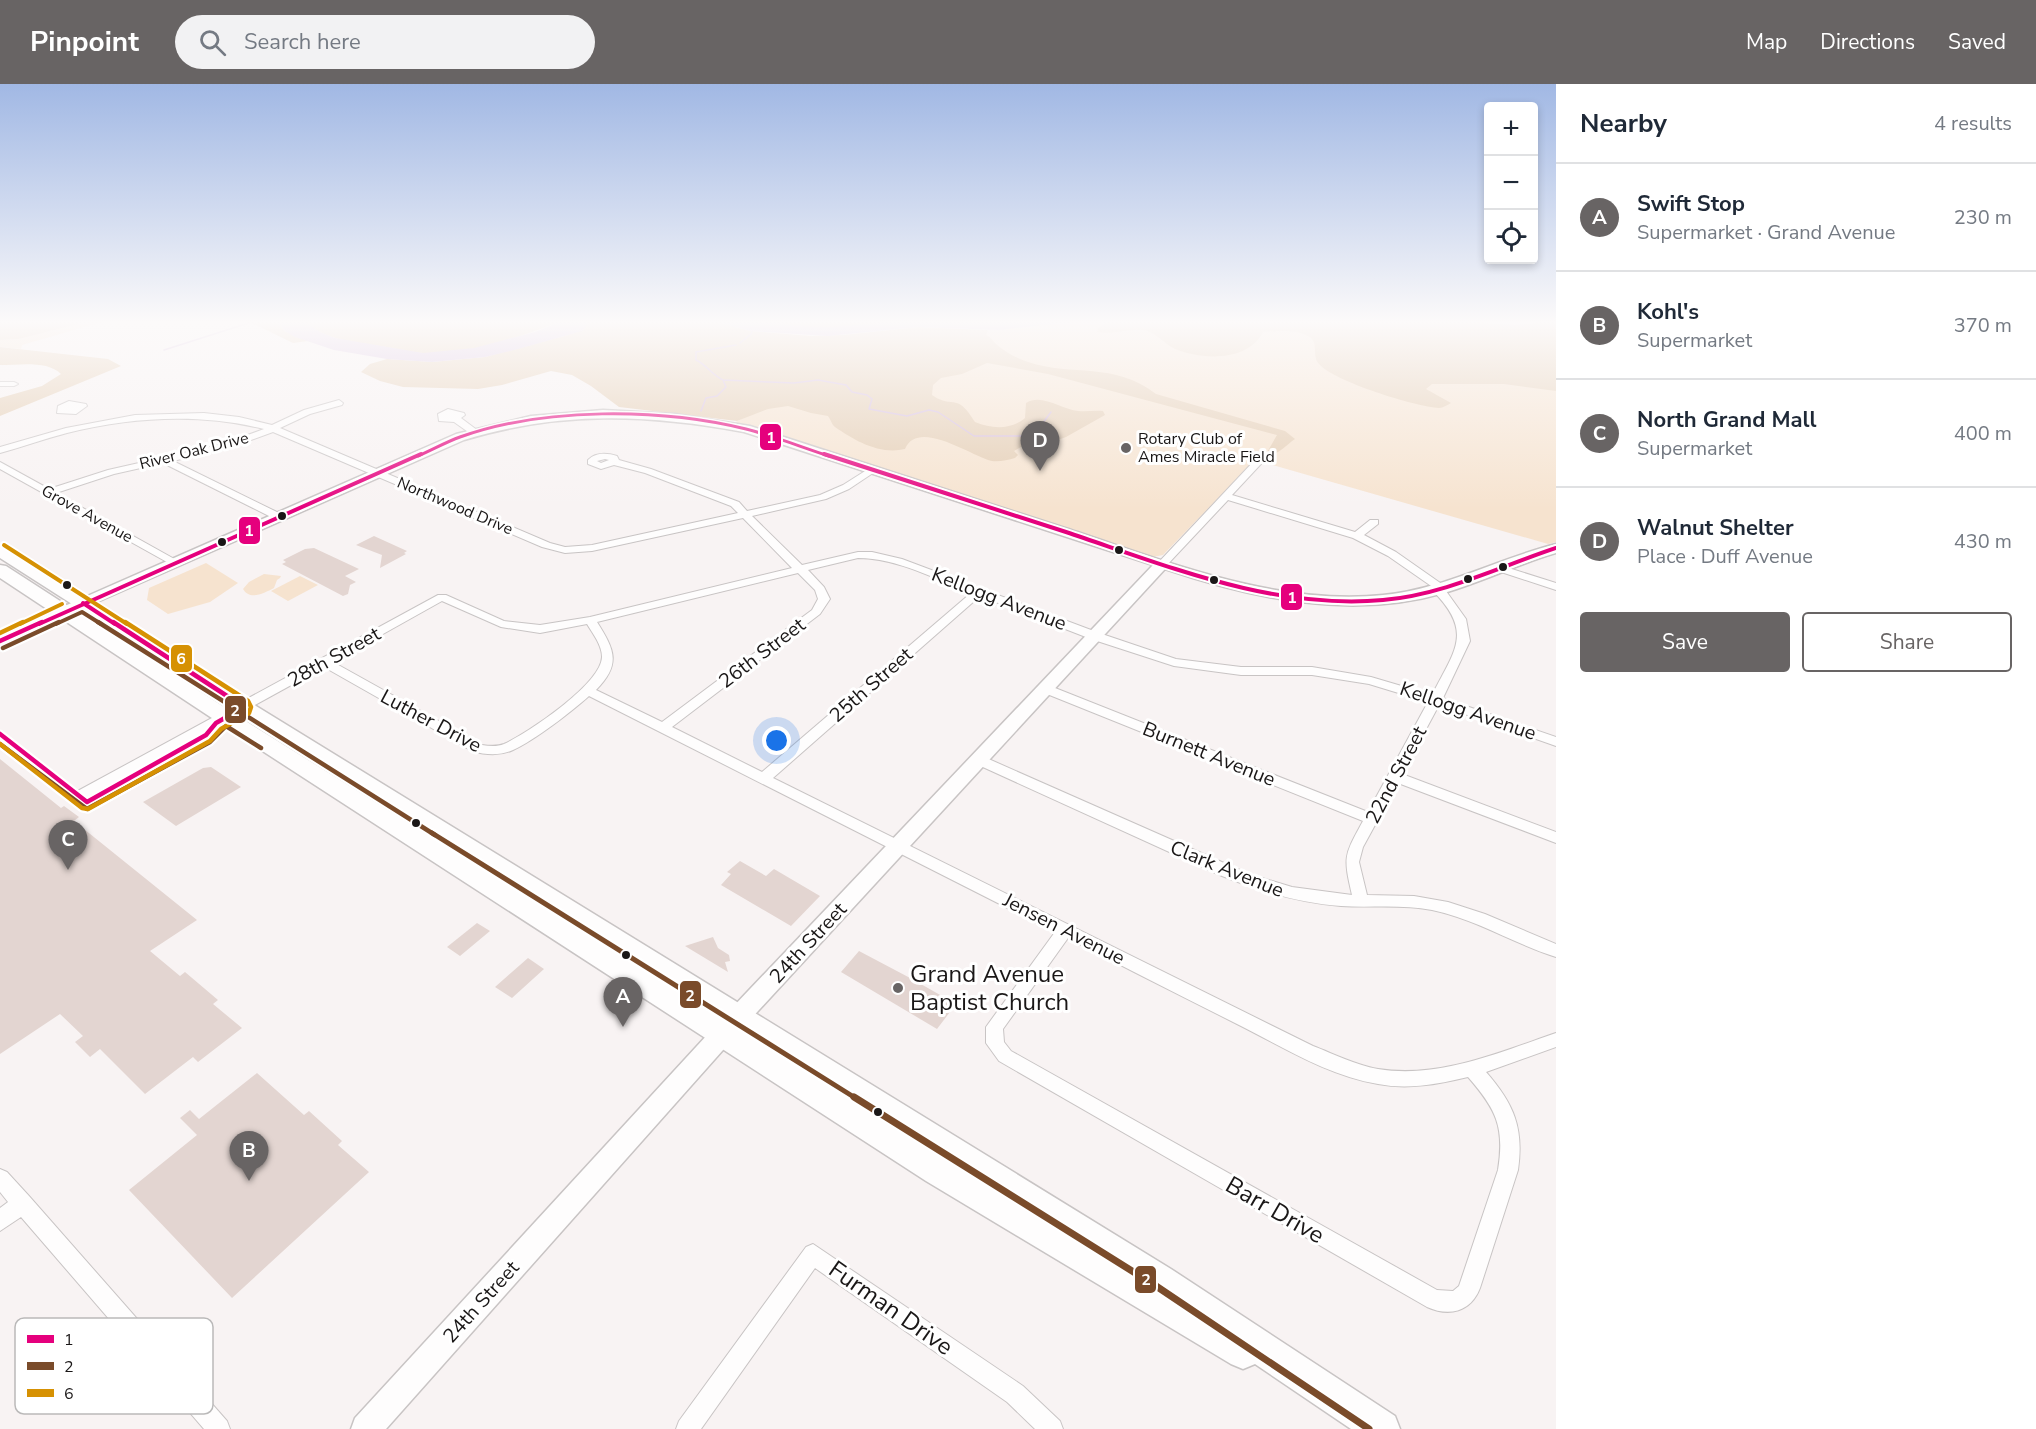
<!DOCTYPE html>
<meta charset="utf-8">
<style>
:root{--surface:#fff;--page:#f2f2f3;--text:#1f2937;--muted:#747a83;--line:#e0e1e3;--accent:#686464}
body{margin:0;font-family:"Nunito Sans",sans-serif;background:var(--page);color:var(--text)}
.controls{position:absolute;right:18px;top:18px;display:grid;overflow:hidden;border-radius:6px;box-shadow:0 3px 9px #0003}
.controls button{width:54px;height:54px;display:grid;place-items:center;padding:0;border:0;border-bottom:2px solid var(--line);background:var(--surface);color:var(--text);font:30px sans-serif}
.you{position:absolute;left:777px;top:657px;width:21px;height:21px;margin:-15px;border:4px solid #fff;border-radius:50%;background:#1a73e8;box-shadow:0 0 0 9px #1a73e833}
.badge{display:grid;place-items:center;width:39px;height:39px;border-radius:50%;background:var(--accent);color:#fff;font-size:20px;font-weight:700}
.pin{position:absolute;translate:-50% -50px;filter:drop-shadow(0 2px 3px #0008)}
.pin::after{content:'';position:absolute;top:32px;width:21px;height:18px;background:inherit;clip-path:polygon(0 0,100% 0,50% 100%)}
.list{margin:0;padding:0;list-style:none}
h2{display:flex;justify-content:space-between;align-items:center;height:78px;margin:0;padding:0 24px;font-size:26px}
h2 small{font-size:20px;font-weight:400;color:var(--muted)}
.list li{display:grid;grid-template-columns:39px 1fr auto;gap:18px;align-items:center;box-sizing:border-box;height:108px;padding:0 24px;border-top:2px solid var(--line)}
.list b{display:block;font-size:22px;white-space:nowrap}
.list p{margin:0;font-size:20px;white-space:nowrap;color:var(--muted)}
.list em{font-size:20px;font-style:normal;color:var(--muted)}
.actions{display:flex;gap:12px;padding:18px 24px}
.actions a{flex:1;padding:14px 0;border:2px solid var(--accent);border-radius:6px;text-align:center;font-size:21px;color:var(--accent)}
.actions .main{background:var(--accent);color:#fff}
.icon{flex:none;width:33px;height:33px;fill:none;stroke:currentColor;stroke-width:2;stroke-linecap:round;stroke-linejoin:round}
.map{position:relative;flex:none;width:1556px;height:1345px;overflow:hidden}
header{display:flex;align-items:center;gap:36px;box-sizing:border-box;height:84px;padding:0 30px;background:var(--accent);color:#fff}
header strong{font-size:28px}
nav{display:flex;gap:33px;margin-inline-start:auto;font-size:21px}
.search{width:420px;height:54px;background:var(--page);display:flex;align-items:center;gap:15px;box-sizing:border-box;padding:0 21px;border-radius:33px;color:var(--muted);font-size:22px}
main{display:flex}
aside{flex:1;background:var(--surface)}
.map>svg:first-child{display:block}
.green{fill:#f6e3cf}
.forest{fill:#e4cdb3}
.water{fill:#d6bedf}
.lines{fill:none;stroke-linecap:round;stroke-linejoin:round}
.stream{stroke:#d6bedf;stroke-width:1.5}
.building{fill:#e3d5d1}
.minor-casing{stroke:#c8c4c4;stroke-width:2}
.tertiary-casing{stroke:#c8c4c4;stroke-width:4}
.secondary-casing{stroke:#c8c4c4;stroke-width:3}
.primary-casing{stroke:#c8c4c4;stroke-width:3}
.minor{fill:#fefdfd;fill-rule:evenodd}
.tertiary{fill:#fefdfd;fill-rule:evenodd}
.secondary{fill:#fefdfd;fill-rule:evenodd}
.primary{fill:#fefdfd;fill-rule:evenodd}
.bus-1-far2-casing{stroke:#fff;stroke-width:6}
.bus-1-far1-casing{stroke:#fff;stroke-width:8}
.bus-1-casing{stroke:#fff;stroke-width:9}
.bus-2-far3-casing{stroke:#fff;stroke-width:8}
.bus-2-far2-casing{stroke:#fff;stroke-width:9}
.bus-2-far1-casing{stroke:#fff;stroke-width:10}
.bus-2-casing{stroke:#fff;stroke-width:11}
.bus-3-far1-casing{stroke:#fff;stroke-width:8}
.bus-3-casing{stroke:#fff;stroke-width:9}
.bus-1-far2{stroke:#e5007d;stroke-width:3}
.bus-1-far1{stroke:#e5007d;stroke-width:4}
.bus-1{stroke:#e5007d;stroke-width:4.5}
.bus-2-far3{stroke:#7a4b2a;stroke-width:4}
.bus-2-far2{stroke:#7a4b2a;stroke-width:4.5}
.bus-2-far1{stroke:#7a4b2a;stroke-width:5}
.bus-2{stroke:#7a4b2a;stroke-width:7}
.bus-3-far1{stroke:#d69103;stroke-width:4}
.bus-3{stroke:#d69103;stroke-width:4.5}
.poi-dot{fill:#686464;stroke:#fff;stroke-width:2}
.bus-dot{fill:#1a1717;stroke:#fff;stroke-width:2}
.labels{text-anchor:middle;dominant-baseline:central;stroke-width:6;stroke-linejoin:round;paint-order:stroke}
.far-poi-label{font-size:16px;fill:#1a1717;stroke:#fff;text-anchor:start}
.far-street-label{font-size:16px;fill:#1a1717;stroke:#fff}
.street-label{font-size:20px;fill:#1a1717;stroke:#fff}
.near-poi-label{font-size:24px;fill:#1a1717;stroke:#fff;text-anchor:start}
.near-street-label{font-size:24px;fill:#1a1717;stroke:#fff}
.key{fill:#fff;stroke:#bab9b9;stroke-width:1.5}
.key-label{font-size:16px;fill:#1a1717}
.line-badge{stroke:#fff;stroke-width:2}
.badge-label{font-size:16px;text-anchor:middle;font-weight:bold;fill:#fff}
</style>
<header>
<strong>Pinpoint</strong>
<div class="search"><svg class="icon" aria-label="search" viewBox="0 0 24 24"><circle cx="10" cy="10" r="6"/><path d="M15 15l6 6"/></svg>Search here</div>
<nav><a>Map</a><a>Directions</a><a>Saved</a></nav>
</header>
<main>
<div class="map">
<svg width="1556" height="1345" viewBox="0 0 1556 1345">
<rect width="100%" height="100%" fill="#f8f3f3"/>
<path class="green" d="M90,237H105L22,261L21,265L0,263V256L19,255Z
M1078,237H1284L1556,249V458L1548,460L1255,376L1163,471L1153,473L780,351L734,339L783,312L985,251L988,246Z
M206,479L238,499L210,518L168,530L147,516L149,504Z
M264,490L281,492L280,494L277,496L274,504C264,509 250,517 243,505L249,498Z
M300,492L318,501L288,517L271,507Z"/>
<path class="forest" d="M0,237H90L19,255L0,256Z
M252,237H277L285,247L308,257L293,259L252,239Z
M304,237H562C519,253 471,271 423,269C407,268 390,263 373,261C349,258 322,254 304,237Z
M591,237H712L751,247L811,252L843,251L918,243L988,246L986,251C991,253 992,256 996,260C1005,268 1016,274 1028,278C1073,293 1113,277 1156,310L1285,347L1295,355C1286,361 1276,373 1265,372L1277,351L1048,290L987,279L962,290L941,294L933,301L932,311C954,326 956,307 975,338C992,345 1011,346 1025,334L1026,319C1042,309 1062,326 1078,327C1086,328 1095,326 1103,327L1105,331L1066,353L1052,358L1049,363H1021L1014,367L1018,371L1015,374C1008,376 999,378 992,377C971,372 918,334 905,365C880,371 855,357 835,343C832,341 831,336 828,332L811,329L788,322L768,325L737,337L619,323L591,302L572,291L551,287L502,301L478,305L403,303L380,297L361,288L370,280L387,275L432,278L485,273L568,251Z
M770,237H913C868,241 814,252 770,237Z
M1104,237H1455L1515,241L1556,237V307L1504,300H1432L1426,305L1451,319C1447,321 1443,324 1439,324C1416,323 1333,297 1319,280C1311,271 1320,258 1308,252C1295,245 1277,247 1263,248C1248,278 1202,276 1175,265C1164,260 1155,247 1143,246C1128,244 1113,251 1097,248L1098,244L1105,240Z
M0,263L108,275L121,282L0,332V314L42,302L61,290C48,276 18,281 0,281Z"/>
<path class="water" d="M277,237H304L320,248L335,254L423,269L474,264L535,248L562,237H591L582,247L518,265L485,273L432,278L387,275L334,266L295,253L285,247Z
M712,237H770L795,242L830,243L910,237H1078L999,246L918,243L828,252L751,247Z"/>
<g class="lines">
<path class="stream" d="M740,259L751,250L753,245
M736,261L696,268V276C707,281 712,291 723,296L794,299L818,296L846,301L852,308L867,311L872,315L869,325L907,332L929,326L938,328L974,352H1032L1041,348L1042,340L1051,328
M164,266L255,237
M701,327L706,314L717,312L726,303L723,296"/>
</g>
<path class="building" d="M374,452L407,467L404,469L406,470L380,484L382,471L356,461Z
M314,464L359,485L345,492L356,498L350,501L348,510L343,512L282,480L286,478L283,476L305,465Z
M0,675L61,724L64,722L79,733L74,737L197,836L150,867L180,892L185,888L218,916L213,920L242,944L198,978L193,973L145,1010L100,965L90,973L75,958L83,952L60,930L0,970Z
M211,683L241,703L176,742L143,718L203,684Z
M740,777L766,792L774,785L820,812L791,842L721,801L731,790L727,788Z
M477,839L490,847L460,872L447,863Z
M713,853L718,864L729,871L730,877L725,878L728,888L685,862Z
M859,867L912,895L956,920L937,945L841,888Z
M528,874L544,885L512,914L495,903Z
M257,989L304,1031L309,1027L342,1057L338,1061L369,1088L232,1214L129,1106L197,1051L180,1034L190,1026L199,1035Z"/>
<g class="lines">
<defs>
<path id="minor" d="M0,298H14L18,300L14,302H0Z
M339,316L343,319L342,321L310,330L280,344L550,459L565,463L592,461L738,429L731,422L645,389L614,381L601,385L588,380V376C596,368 607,369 617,372L619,376L651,385L739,418L747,427L820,411L843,401L873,382L878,385L876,387L849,405L826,415L752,432L802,481L858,468H872L902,475L1099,549L1176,575L1241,583H1312L1371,593L1432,611C1454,567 1474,549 1434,508V504L1388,472L1353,454L1228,416L1166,482H1158L1157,480L1254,377L1257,376L1262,379L1260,381L1232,411L1355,448L1370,436H1378V440L1364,451L1396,468L1446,503L1448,505L1446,507L1466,535L1470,557L1443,614L1556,653V662L1439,621L1402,690L1556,748V759L1398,699L1363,763L1359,778L1367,811L1414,812L1448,818L1485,830L1556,860V873C1514,860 1476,835 1432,826C1402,820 1371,824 1341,822C1299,819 1260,807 1222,792L974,679L972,676L974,673H984L1249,790L1292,803L1352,811C1343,772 1344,772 1363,737L1042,608L1040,605L1046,601L1050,602L1368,728L1428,618L1369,600L1312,591H1241L1174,582L1091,555L980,512L773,694L1313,962C1334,970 1355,981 1378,985C1439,995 1500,968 1556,949V963L1486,988C1514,1020 1524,1044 1518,1086L1480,1204C1471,1228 1449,1233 1427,1223L999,977L986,959V943L1055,848L589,612C571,628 535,656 513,666C500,672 486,671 472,667L324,583L84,715H74L72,712L74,709L438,511H446L504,537L540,541L590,533L792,484L743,434L592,467L565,469L542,463L273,348L229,364L173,377L283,431V435H275L163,379L114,390L56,409L178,477V481L174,482L0,385V378L49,405L108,386L223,360L264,345C199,329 132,333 67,349C44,355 22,363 0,369V363L66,344L135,331L204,329L239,333L272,341L304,326ZM605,375L609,376L601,379L597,377ZM858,474C897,474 935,495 971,509L762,688L672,643L820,530L830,515L824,503L808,486ZM798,489L815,506L818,515L812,526L662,638L596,606C622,580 614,565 597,538ZM442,517L501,543L540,549L587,540C593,550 602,561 602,573C601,600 528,649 504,660C497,663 489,662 482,661L333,578ZM1068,854C1126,884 1185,914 1243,943C1286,965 1330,992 1378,1000C1408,1006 1439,1000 1468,993C1496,1025 1505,1043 1498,1086L1459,1202L1453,1207L1437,1206L1011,967L1004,958L1003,945Z
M69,317L86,320L87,322L76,330L57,329L58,322Z
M448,325L464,329L465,331L461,334L477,346V350H471L454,338L439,337L438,330Z
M1499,481L1556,499V506L1495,486L1494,484Z
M0,1085L7,1088L29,1112L227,1337L230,1345H204L21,1133L0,1147V1124L8,1118L0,1108Z
M813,1160L1023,1302L1060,1337L1063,1345H1035L1007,1318L815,1184L701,1345H676L679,1337L806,1163Z"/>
<path id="tertiary" d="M65,523L72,527L70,530L0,561V552Z"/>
<path id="secondary" d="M603,326L675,330L750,342C855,376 960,410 1065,444C1167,477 1274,522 1383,511C1444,505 1497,475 1556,460V469C1518,480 1482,498 1444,509C1351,536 1254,515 1165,485L747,939L386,1345H351L355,1334L731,925L1153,481L744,348C646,330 560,327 464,356L70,530H60L57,527L60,524L456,350L531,332Z"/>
<path id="primary" d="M0,462L6,463L256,622L1171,1185L1395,1332L1400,1345H1351L1255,1280L1243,1285L1231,1280L926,1097L227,644L0,494V481L6,482L241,634L696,919L0,474Z"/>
</defs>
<use href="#minor" class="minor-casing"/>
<use href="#tertiary" class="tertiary-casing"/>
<use href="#secondary" class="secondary-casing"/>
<use href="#primary" class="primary-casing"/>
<use href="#minor" class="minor"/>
<use href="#tertiary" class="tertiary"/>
<use href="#secondary" class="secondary"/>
<use href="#primary" class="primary"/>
<defs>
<path id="bus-1-far2" d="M418,372C432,366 446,358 460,353C544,323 660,324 746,345C774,352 801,363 829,372"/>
<path id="bus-1-far1" d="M824,370C905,396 985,422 1066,448C1168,482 1273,526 1383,516C1443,511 1499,483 1556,464
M83,519L115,540
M39,540L421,370"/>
<path id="bus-1" d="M0,557L42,538
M0,650L87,718L206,651L216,639L244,623L113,538"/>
<path id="bus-2-far3" d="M56,540L82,528L101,540"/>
<path id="bus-2-far2" d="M98,538L435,751
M3,564L59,538
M0,660L87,725L210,658L226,642L261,664"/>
<path id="bus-2-far1" d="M432,749L857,1015"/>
<path id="bus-2" d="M854,1013L1156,1202L1369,1345"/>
<path id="bus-3-far1" d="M4,461L127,540
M20,540L62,520"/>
<path id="bus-3" d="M0,549L23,538
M0,660L82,724L88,725L210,657L221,645L249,629L251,623L248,617L125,538"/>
</defs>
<use href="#bus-1-far2" class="bus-1-far2-casing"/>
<use href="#bus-1-far1" class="bus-1-far1-casing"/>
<use href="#bus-1" class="bus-1-casing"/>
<use href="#bus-2-far3" class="bus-2-far3-casing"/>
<use href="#bus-2-far2" class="bus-2-far2-casing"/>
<use href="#bus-2-far1" class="bus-2-far1-casing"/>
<use href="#bus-2" class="bus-2-casing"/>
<use href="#bus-3-far1" class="bus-3-far1-casing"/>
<use href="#bus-3" class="bus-3-casing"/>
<use href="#bus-1-far2" class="bus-1-far2"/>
<use href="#bus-1-far1" class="bus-1-far1"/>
<use href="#bus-1" class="bus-1"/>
<use href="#bus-2-far3" class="bus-2-far3"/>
<use href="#bus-2-far2" class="bus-2-far2"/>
<use href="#bus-2-far1" class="bus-2-far1"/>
<use href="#bus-2" class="bus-2"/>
<use href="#bus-3-far1" class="bus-3-far1"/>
<use href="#bus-3" class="bus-3"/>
</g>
<linearGradient id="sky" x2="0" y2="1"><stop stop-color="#a1b8e4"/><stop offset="0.56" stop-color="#fcfafa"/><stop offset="1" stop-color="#fcfafa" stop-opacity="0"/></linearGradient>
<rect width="1556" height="425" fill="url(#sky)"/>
<g class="poi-dot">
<circle cx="1126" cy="364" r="6"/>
<circle cx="898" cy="904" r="6"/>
</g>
<g class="bus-dot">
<circle cx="282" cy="432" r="5"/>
<circle cx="222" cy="458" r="5"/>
<circle cx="1119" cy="466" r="5"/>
<circle cx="1503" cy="483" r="5"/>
<circle cx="1468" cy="495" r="5"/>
<circle cx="1214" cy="496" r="5"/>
<circle cx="67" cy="501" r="5"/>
<circle cx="416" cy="739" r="5"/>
<circle cx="626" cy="871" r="5"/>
<circle cx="878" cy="1028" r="5"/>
</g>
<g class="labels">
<g class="far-poi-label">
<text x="1138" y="355">Rotary Club of<tspan x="1138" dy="18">Ames Miracle Field</tspan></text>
</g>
<g class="far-street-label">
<text transform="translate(194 367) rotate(-14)">River Oak Drive</text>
<text transform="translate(455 422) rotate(23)">Northwood Drive</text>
<text transform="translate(87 430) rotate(29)">Grove Avenue</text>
</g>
<g class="street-label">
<text transform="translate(999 515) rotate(21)">Kellogg Avenue</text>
<text transform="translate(762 569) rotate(-37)">26th Street</text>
<text transform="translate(334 573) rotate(-29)">28th Street</text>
<text transform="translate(871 601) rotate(-41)">25th Street</text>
<text transform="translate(1468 627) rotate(19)">Kellogg Avenue</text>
<text transform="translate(431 637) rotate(28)">Luther Drive</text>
<text transform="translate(1209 670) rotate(22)">Burnett Avenue</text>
<text transform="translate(1396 691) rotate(-62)">22nd Street</text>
<text transform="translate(1227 785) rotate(22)">Clark Avenue</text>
<text transform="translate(1064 845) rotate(27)">Jensen Avenue</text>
<text transform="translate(808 859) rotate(-47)">24th Street</text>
<text transform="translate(481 1218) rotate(-48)">24th Street</text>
</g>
<g class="near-poi-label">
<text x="910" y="890">Grand Avenue<tspan x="910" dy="28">Baptist Church</tspan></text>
</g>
<g class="near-street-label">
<text transform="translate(1275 1126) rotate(30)">Barr Drive</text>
<text transform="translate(891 1224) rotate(35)">Furman Drive</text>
</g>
</g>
<rect x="15" y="1234" width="198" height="96" rx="9" class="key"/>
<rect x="27" y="1251" width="27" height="8" fill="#e5007d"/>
<rect x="27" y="1278" width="27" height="8" fill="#7a4b2a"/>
<rect x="27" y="1305" width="27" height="8" fill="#d69103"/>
<g class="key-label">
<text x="64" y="1261">1</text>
<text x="64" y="1288">2</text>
<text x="64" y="1315">6</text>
</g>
<g class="line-badge">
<rect x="759" y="339" width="23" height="28" rx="6" fill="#e5007d"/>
<rect x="238" y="432" width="23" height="29" rx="6" fill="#e5007d"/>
<rect x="1280" y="499" width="23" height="28" rx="6" fill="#e5007d"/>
<rect x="170" y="560" width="23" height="29" rx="6" fill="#d69103"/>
<rect x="224" y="611" width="23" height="29" rx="6" fill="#7a4b2a"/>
<rect x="679" y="896" width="23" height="29" rx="6" fill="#7a4b2a"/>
<rect x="1134" y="1181" width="23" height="29" rx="6" fill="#7a4b2a"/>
</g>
<g class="badge-label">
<text x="771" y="359">1</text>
<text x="249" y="452">1</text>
<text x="1292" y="519">1</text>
<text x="181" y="580">6</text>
<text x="235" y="632">2</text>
<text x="690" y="917">2</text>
<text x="1146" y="1201">2</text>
</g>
</svg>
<div class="controls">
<button>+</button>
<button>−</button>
<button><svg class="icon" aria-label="locate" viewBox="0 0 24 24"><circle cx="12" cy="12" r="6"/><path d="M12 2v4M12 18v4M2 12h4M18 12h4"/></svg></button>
</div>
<div class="you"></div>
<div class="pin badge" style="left:623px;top:943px">A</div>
<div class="pin badge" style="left:249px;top:1097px">B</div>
<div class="pin badge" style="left:68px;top:786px">C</div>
<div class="pin badge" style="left:1040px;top:387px">D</div>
</div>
<aside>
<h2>Nearby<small>4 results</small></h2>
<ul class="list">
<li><span class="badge">A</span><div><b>Swift Stop</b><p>Supermarket · Grand Avenue</p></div><em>230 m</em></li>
<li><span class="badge">B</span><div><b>Kohl's</b><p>Supermarket</p></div><em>370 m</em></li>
<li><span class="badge">C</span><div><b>North Grand Mall</b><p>Supermarket</p></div><em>400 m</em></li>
<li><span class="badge">D</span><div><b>Walnut Shelter</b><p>Place · Duff Avenue</p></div><em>430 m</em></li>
</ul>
<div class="actions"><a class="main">Save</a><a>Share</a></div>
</aside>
</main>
